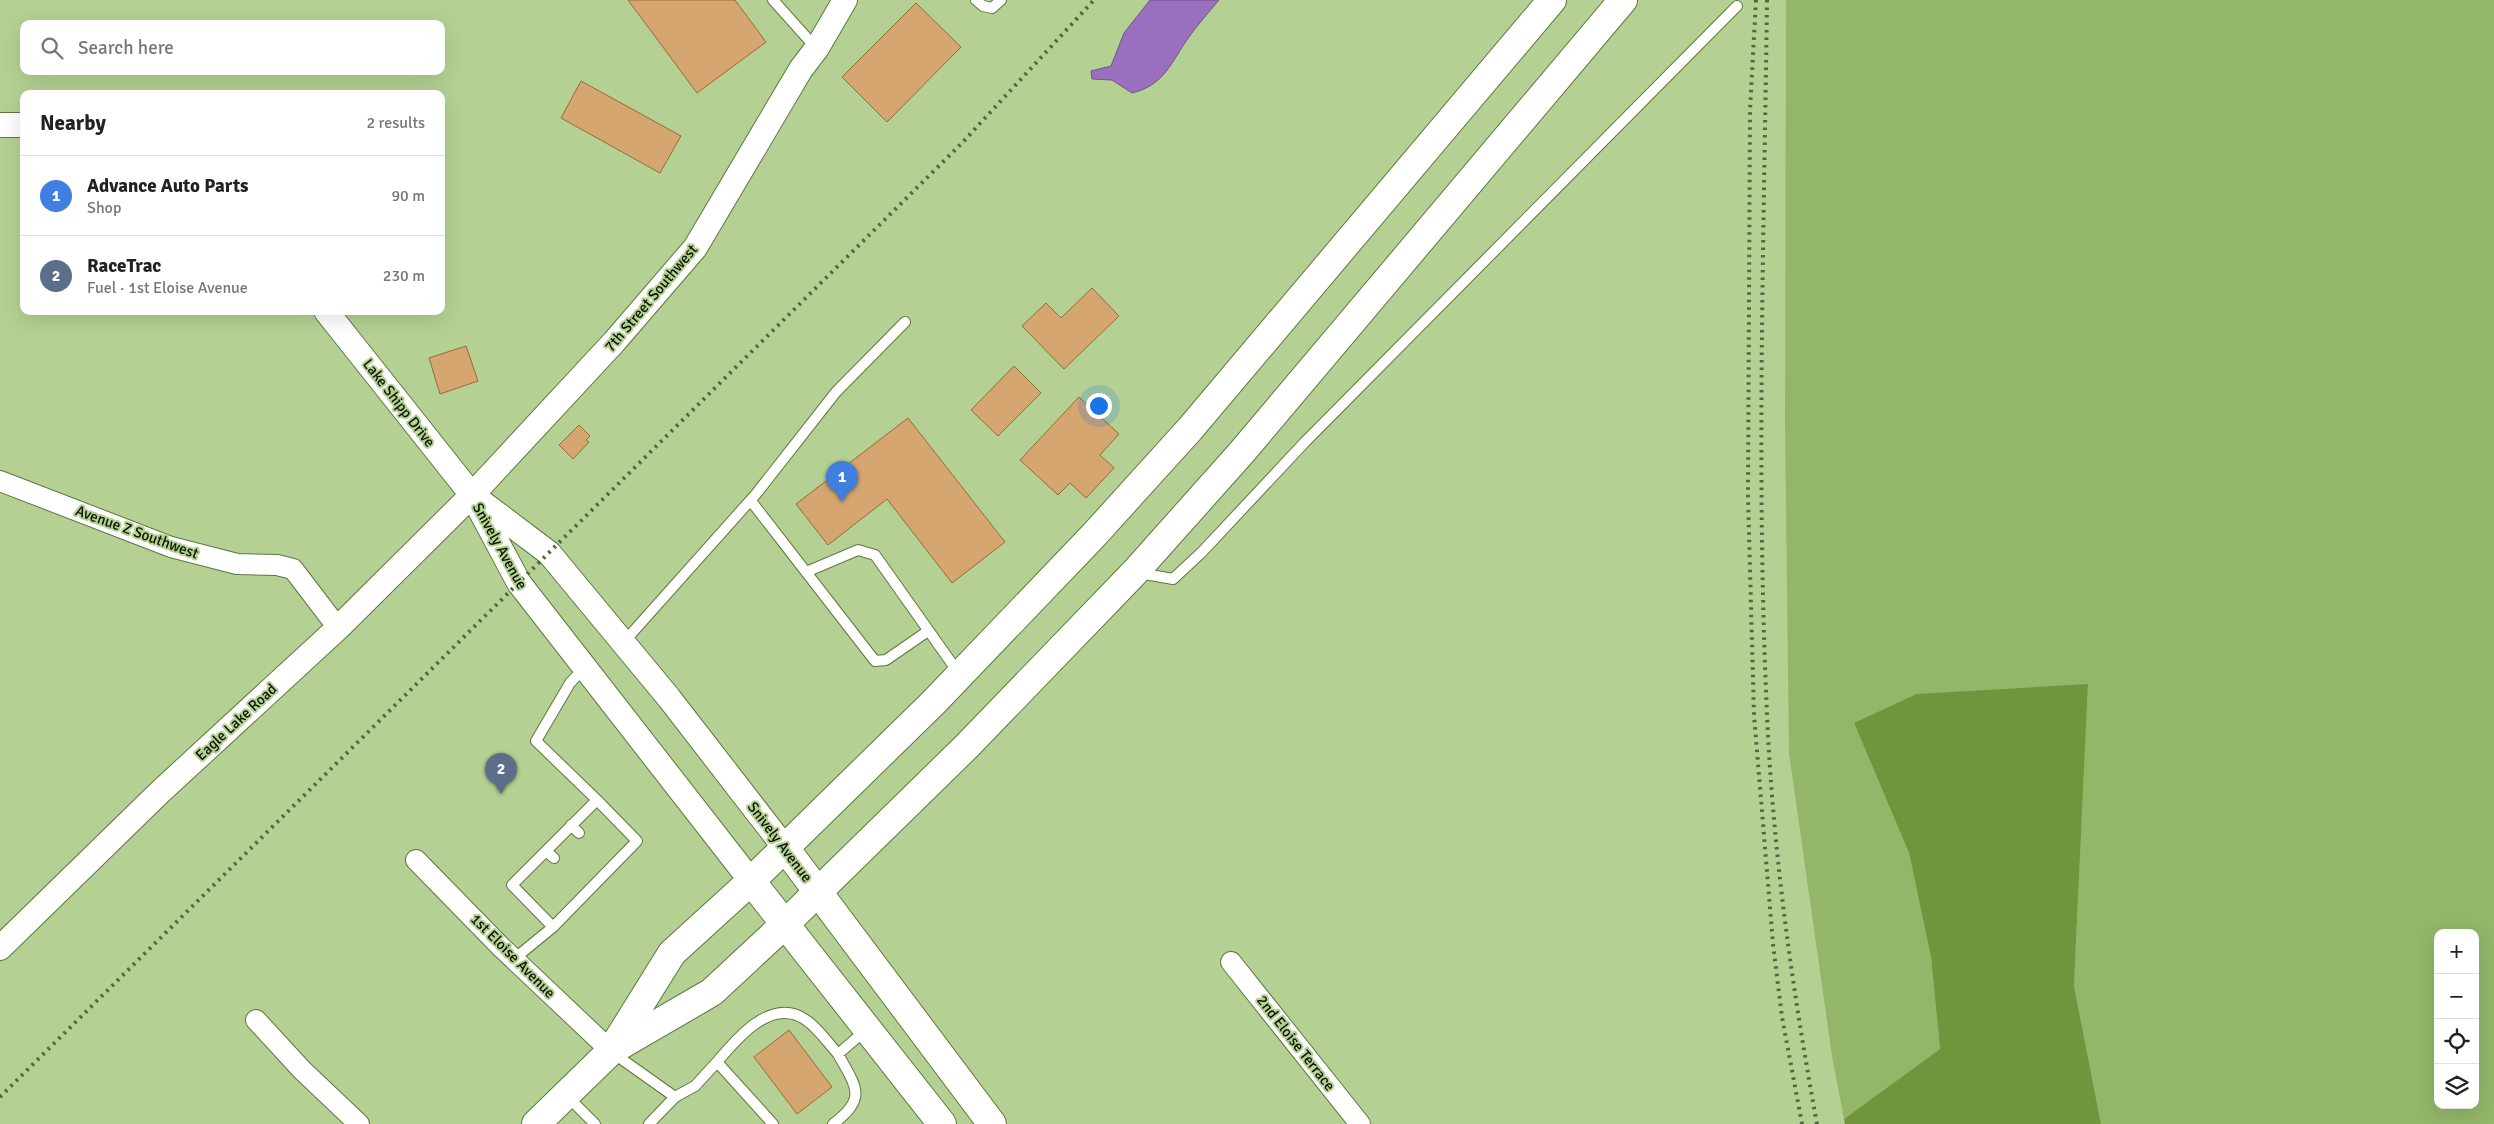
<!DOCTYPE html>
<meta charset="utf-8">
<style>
:root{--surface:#fff;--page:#f6f6f6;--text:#222;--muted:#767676;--line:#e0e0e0;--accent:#ea580c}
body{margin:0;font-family:Signika,sans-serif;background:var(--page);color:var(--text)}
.controls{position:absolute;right:15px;bottom:15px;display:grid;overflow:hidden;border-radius:10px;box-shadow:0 5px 20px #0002}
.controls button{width:45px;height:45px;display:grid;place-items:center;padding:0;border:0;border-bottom:1px solid var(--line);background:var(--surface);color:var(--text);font:25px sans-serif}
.you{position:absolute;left:1098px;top:405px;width:18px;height:18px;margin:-12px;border:4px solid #fff;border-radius:50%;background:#1a73e8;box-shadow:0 0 0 8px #1a73e833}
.badge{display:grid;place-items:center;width:32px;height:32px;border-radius:50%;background:var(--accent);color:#fff;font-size:16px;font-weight:700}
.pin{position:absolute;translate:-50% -41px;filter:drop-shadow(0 1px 2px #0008)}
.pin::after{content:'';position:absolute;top:26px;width:18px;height:15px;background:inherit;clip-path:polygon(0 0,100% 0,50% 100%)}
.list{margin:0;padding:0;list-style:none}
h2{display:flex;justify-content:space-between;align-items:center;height:65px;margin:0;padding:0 20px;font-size:21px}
h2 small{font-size:16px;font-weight:400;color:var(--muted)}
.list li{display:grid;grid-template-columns:32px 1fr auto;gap:15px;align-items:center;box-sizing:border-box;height:80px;padding:0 20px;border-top:1px solid var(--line)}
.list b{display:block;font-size:19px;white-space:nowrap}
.list p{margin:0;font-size:16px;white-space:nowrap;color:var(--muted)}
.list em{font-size:16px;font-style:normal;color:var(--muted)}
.icon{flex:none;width:28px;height:28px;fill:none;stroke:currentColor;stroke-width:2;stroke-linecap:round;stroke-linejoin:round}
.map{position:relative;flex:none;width:2494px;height:1124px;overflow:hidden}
.search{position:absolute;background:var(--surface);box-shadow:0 5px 20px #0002;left:20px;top:20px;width:425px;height:55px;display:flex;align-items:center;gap:12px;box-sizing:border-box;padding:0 18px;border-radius:10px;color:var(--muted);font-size:19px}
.panel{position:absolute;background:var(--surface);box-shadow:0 5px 20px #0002;left:20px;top:90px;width:425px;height:225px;border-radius:10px}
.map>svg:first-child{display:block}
.green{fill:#93b669;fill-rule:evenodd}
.forest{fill:#70953c}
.water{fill:#9b6fbf;stroke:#6f5386}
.building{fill:#d6a670;stroke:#976a36}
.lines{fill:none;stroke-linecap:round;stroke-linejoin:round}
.service-casing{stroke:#5e773d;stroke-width:12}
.minor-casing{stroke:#5e773d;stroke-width:22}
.tertiary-casing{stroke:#5e773d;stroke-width:26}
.secondary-casing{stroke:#5e773d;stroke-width:30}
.trunk-casing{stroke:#5e773d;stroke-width:30}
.service{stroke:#fff;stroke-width:10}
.minor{stroke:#fff;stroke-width:20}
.tertiary{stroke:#fff;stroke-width:24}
.secondary{stroke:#fff;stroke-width:28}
.trunk{stroke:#fff;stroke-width:28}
.rail{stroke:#536640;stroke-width:4;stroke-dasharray:2.5 5;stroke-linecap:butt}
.labels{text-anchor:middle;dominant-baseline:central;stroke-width:4;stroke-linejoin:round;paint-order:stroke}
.street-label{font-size:15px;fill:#091300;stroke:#b4d193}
</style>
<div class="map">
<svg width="2494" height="1124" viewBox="0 0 2494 1124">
<rect width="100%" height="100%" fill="#b4d193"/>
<path class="green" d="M1786,0H2494V1124H2101L2074,986L2088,684L1854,723L1909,853L1931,957L1940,1049L1844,1119L1832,1056L1789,753L1785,424ZM2438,933H2475V1105H2438Z"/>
<path class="forest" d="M2088,684L2074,986L2101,1124H1845L1844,1119L1940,1049L1931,957L1909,853L1854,723L1917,694Z"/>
<path class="water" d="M1150,0H1219C1209,12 1198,24 1189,37C1171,62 1165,85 1132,93L1112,80L1092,79L1091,71L1111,66L1124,33Z"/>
<path class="building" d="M628,0H735L766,42L697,93Z
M916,3L961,47L887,122L842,77Z
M581,81L681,136L660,173L561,118Z
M1092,288L1119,316L1064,369L1022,326L1046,303L1061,318Z
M466,346L478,381L440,394L429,358Z
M1014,366L1041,393L998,436L971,410Z
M1079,397L1119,434L1100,455L1114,468L1086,498L1070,483L1058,495L1020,460Z
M908,418L1005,542L952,583L887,499L828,545L796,504Z
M579,425L590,436L586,440L589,442L573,459L559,445Z
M789,1030L832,1087L797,1114L754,1057Z"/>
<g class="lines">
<defs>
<path id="service" d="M773,0L816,48
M976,0L983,6L992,8L1001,0
M751,501L875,661L886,660L928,631
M806,572L858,550L875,555L960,675
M1139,573L1173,579L1202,552L1304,443L1737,6
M623,643L756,494L836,392L905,322
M571,825L579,833
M546,851L554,858
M553,927L637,841L597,800
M514,959L553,927L512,885L597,800L536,741L570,683L585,667
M613,1053L675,1097
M717,1062C737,1038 772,996 806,1020C818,1028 828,1043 838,1054
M566,1095L595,1124
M649,1124L675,1097L695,1086L717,1062L773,1124
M833,1124C868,1098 856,1087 838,1054L866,1030"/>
<path id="minor" d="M0,481L171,547L237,564L277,565L293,569L338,628
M416,860L501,947L611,1051
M1231,962L1360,1124
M256,1020L302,1070L359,1124"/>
<path id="tertiary" d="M0,125H24
M326,311L472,495L519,583L751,881
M476,498L549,553L669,698L785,848
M0,948L160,792L338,628L472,495L614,342L695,248L801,69L817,48L845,0"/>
<path id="secondary" d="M785,848L992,1124
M751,881L942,1124"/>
<path id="trunk" d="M614,1049L712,992L784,925L967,746L1135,572L1242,452L1623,0
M536,1124L611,1051L672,953L751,881L934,702L1094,535L1190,429L1552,0"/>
</defs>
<use href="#service" class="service-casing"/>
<use href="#minor" class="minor-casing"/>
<use href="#tertiary" class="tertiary-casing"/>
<use href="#secondary" class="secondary-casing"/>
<use href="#trunk" class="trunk-casing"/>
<use href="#service" class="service"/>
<use href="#minor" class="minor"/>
<use href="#tertiary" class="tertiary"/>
<use href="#secondary" class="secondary"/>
<use href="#trunk" class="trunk"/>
<path class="rail" d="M1756,0L1750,110L1748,497L1754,715L1773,944L1782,1017L1802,1124
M1767,0C1764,238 1756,476 1767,714C1773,852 1792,988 1817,1124
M0,1097L962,143L1094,0"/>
</g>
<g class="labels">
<g class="street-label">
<text transform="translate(651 298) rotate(-50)">7th Street Southwest</text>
<text transform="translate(399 403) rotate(52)">Lake Shipp Drive</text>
<text transform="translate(137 532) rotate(20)">Avenue Z Southwest</text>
<text transform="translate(500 546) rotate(61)">Snively Avenue</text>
<text transform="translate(236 722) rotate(-43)">Eagle Lake Road</text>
<text transform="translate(780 842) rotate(53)">Snively Avenue</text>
<text transform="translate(513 956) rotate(45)">1st Eloise Avenue</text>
<text transform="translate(1296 1043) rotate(52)">2nd Eloise Terrace</text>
</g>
</g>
</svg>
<div class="controls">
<button>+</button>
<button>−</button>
<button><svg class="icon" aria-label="locate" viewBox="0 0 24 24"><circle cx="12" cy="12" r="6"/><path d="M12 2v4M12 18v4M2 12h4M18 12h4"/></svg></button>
<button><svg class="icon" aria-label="layers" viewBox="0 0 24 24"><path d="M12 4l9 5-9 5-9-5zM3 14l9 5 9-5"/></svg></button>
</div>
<div class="you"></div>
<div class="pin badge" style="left:842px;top:502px;background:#3f7fe0">1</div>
<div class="pin badge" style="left:501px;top:794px;background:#5c6f8a">2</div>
<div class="search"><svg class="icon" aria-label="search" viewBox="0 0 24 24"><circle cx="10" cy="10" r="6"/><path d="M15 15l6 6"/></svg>Search here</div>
<section class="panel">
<h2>Nearby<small>2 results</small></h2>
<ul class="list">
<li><span class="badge" style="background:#3f7fe0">1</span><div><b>Advance Auto Parts</b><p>Shop</p></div><em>90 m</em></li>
<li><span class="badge" style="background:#5c6f8a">2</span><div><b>RaceTrac</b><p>Fuel · 1st Eloise Avenue</p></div><em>230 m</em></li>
</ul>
</section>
</div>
